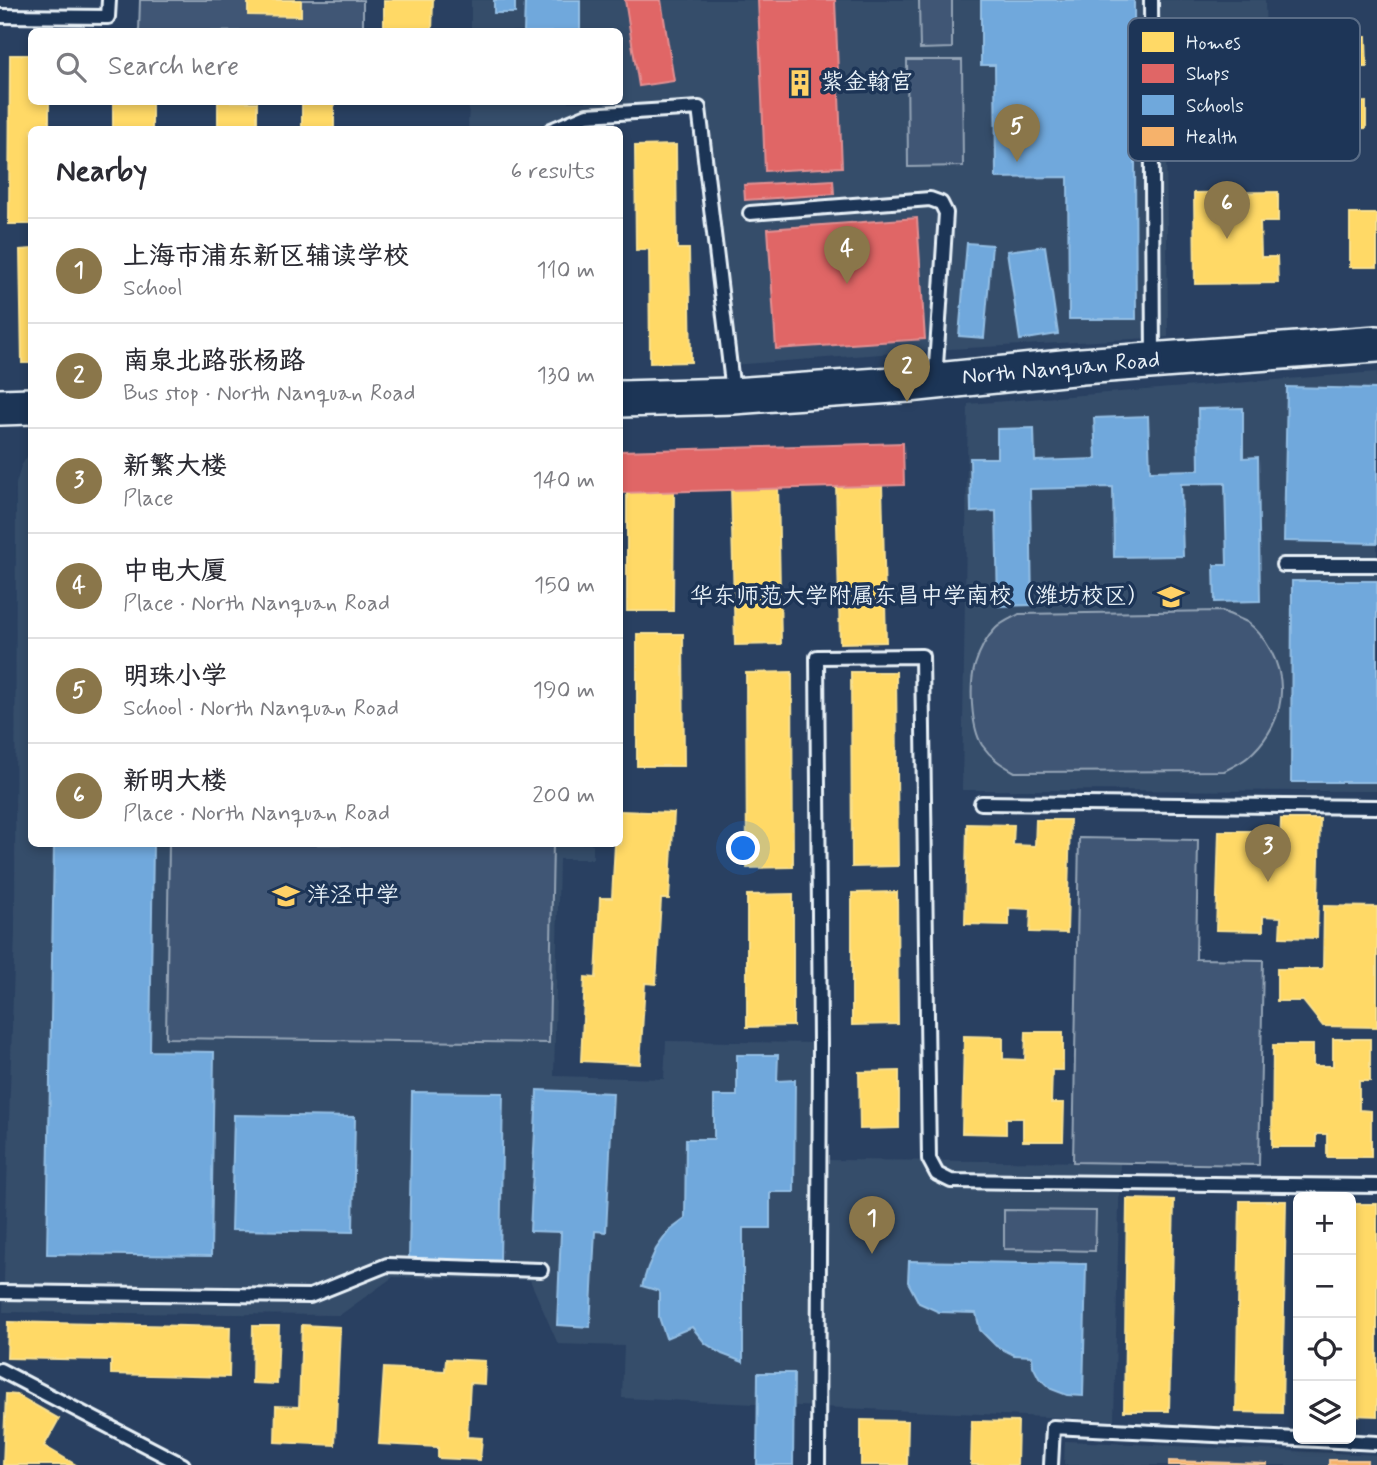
<!DOCTYPE html>
<meta charset="utf-8">
<style>
:root{--surface:#fff;--page:#f2f2f3;--text:#2b2b33;--muted:#7c7c81;--line:#e1e1e2;--accent:#8a764a}
body{margin:0;font-family:Mynerve,"LXGW WenKai TC",sans-serif;background:var(--page);color:var(--text)}
.controls{position:absolute;right:21px;bottom:21px;display:grid;overflow:hidden;border-radius:10px;box-shadow:0 4px 10px #0003}
.controls button{width:63px;height:63px;display:grid;place-items:center;padding:0;border:0;border-bottom:2px solid var(--line);background:var(--surface);color:var(--text);font:35px sans-serif}
.you{position:absolute;left:744px;top:849px;width:24px;height:24px;margin:-18px;border:5px solid #fff;border-radius:50%;background:#1a73e8;box-shadow:0 0 0 10px #1a73e833}
.badge{display:grid;place-items:center;width:46px;height:46px;border-radius:50%;background:var(--accent);color:#fff;font-size:23px;font-weight:700}
.pin{position:absolute;translate:-50% -58px;filter:drop-shadow(0 2px 4px #0008)}
.pin::after{content:'';position:absolute;top:37px;width:24px;height:21px;background:inherit;clip-path:polygon(0 0,100% 0,50% 100%)}
.list{margin:0;padding:0;list-style:none}
h2{display:flex;justify-content:space-between;align-items:center;height:91px;margin:0;padding:0 28px;font-size:30px}
h2 small{font-size:23px;font-weight:400;color:var(--muted)}
.list li{display:grid;grid-template-columns:46px 1fr auto;gap:21px;align-items:center;box-sizing:border-box;height:105px;padding:0 28px;border-top:2px solid var(--line)}
.list b{display:block;font-size:26px;white-space:nowrap}
.list p{margin:0;font-size:23px;white-space:nowrap;color:var(--muted)}
.list em{font-size:23px;font-style:normal;color:var(--muted)}
.icon{flex:none;width:38px;height:38px;fill:none;stroke:currentColor;stroke-width:2;stroke-linecap:round;stroke-linejoin:round}
.map{position:relative;flex:none;width:1377px;height:1465px;overflow:hidden}
.search{position:absolute;background:var(--surface);box-shadow:0 4px 10px #0003;left:28px;top:28px;width:595px;height:77px;display:flex;align-items:center;gap:18px;box-sizing:border-box;padding:0 24px;border-radius:10px;color:var(--muted);font-size:26px}
.panel{position:absolute;background:var(--surface);box-shadow:0 4px 10px #0003;left:28px;top:126px;width:595px;height:721px;border-radius:10px}
.map>svg:first-child{display:block}
.built{fill:#364d6b}
.green{fill:#415774;stroke:#94a4b6;stroke-width:2}
.homes{fill:#ffd966;stroke:#f8e092;stroke-width:2}
.shops{fill:#e06666;stroke:#e29092;stroke-width:2}
.schools{fill:#6fa8dc;stroke:#93bee4;stroke-width:2}
.health{fill:#f6b26b;stroke:#f2c595;stroke-width:2}
.lines{fill:none;stroke-linecap:round;stroke-linejoin:round}
.lane-casing{stroke:#e8f1f8;stroke-width:18}
.secondary-casing{stroke:#e8f1f8;stroke-width:40}
.lane{stroke:#1d3557;stroke-width:12}
.secondary{stroke:#1d3557;stroke-width:35}
.labels{text-anchor:middle;dominant-baseline:central;stroke-width:7;stroke-linejoin:round;paint-order:stroke}
.poi-label{font-size:23px;fill:#e8f1f8;stroke:#1d3557;text-anchor:start}
.street-label{font-size:23px;fill:#e8f1f8;stroke:#1d3557}
.key{fill:#1d3557;stroke:#5a6d87;stroke-width:2}
.key-label{font-size:19px;fill:#e8f1f8}
</style>
<div class="map">
<svg width="1377" height="1465" viewBox="0 0 1377 1465">
<rect width="100%" height="100%" fill="#294061"/>
<filter id="ink" filterUnits="userSpaceOnUse"><feTurbulence type="fractalNoise" baseFrequency=".0143" numOctaves="2"/><feDisplacementMap in="SourceGraphic" scale="14" xChannelSelector="R" yChannelSelector="G"/><feConvolveMatrix kernelMatrix="1 2 1 2 8 2 1 2 1" color-interpolation-filters="sRGB"/></filter>
<g filter="url(#ink)">
<path class="built" d="M471,0H1265L1268,139L1166,141L1168,337L949,349L730,365L699,108L587,115L551,129L468,130L469,102H620V32L471,31Z
M1377,372V791L962,790L968,404Z
M31,451L32,844H593V859H559L554,1076L664,1079L666,1041L820,1043V1160L1120,1162L1114,1420L622,1398L624,1346L558,1344L530,1280L393,1277L340,1315L3,1312L15,932L16,484L21,466Z
M1065,1441L1377,1455V1465H1064Z"/>
<path class="green" d="M140,0H363V31L139,32Z
M919,0H952V48L920,49Z
M907,60H962L963,166L908,167Z
M1222,611C1230,615 1239,618 1247,622C1257,629 1265,640 1271,651C1291,689 1280,729 1248,757C1241,763 1232,767 1224,771L1015,772C1002,765 991,758 982,745C971,727 969,685 975,665C979,652 986,638 996,628C1002,622 1012,618 1019,614Z
M1079,838L1198,840L1196,959L1263,960L1259,1165L1073,1162Z
M169,844H553L549,1043L166,1038Z
M1004,1210L1096,1211L1095,1251L1004,1249Z"/>
<path class="homes" d="M248,0H301V16L248,15Z
M384,0H433L432,32H384Z
M1366,37L1367,67H1349L1350,103L1366,102V128L1284,130L1282,39Z
M10,55H32V102H49V130H32V224H9Z
M113,102H152V130H113Z
M218,102H257V130H218Z
M302,102H334V128H302Z
M676,145L677,249H689L691,362L650,363L649,249L636,250L635,146Z
M1278,192V222H1260L1261,257H1277L1278,283L1195,284L1194,193Z
M1350,214H1377V267H1350Z
M32,249V363H22L20,250Z
M882,483L886,642L840,643L836,484Z
M778,485L781,644L735,645L731,486Z
M627,491H674L673,611H627Z
M637,634H683L684,766H637Z
M792,672L793,867L747,868L746,673Z
M851,672H896L898,866L852,867Z
M620,811L674,813L669,899H661L656,984L645,983L640,1064L581,1061L585,977L596,978L600,898H612L615,844H620Z
M1281,819H1320L1317,938L1280,937L1281,917L1263,916V931L1216,930L1219,831H1259V847H1280Z
M1036,820H1070L1067,933L1030,932L1031,909L1009,908V925L965,924L967,824L1014,825L1013,845L1035,846Z
M897,892L898,1024L852,1025V893Z
M793,894V1026L747,1027V895Z
M1324,906L1377,907V1027L1323,1026L1303,1001H1277V969H1323Z
M1026,1032H1063V1070H1052L1051,1103H1064L1063,1141H1023V1118H1006V1134L962,1133L964,1036L1003,1037V1059L1025,1060Z
M1333,1039H1370V1081H1359V1110L1371,1111V1157H1327V1134H1316V1147H1272L1273,1045H1313V1066H1333Z
M899,1071V1128L860,1129L859,1072Z
M1127,1199L1174,1200L1169,1411H1124Z
M1240,1201H1286L1282,1413L1236,1412Z
M1351,1204H1377V1416L1351,1415Z
M8,1322L230,1327L229,1377L111,1374V1360L7,1358Z
M302,1325L340,1327L335,1445L275,1442L276,1406L299,1407Z
M253,1326H279L277,1384L252,1383Z
M446,1359L485,1361L484,1384L470,1383L467,1437L482,1438L480,1460L438,1458V1447L379,1444L384,1368L445,1371Z
M6,1394L17,1395L59,1419L44,1446L76,1465H3Z
M861,1420L908,1421L907,1465H861Z
M972,1421L1018,1422L1017,1465H971Z"/>
<path class="shops" d="M625,0H661L674,81L639,86Z
M758,0H835L842,167L765,171Z
M833,180L834,194L745,200L744,185Z
M917,218L925,339L776,349L768,229Z
M903,443L904,485L620,493V451Z"/>
<path class="schools" d="M494,0H515V13H494Z
M525,0H580V32H524Z
M981,0H1134L1136,319H1069L1068,177L996,178L995,65H981Z
M967,243L992,245L984,338L959,336Z
M1045,246L1058,334L1020,340L1007,251Z
M1287,387L1377,389V543L1284,541Z
M1243,408V458L1258,457L1260,601L1215,602L1214,565H1227L1225,483L1181,484L1183,556L1114,557L1113,487L1030,489L1032,605L998,606L996,511L971,512L970,458H997V429L1034,428L1035,461L1096,459L1094,418L1148,416L1150,471L1199,470L1198,409Z
M1292,581H1377V782H1291Z
M54,844H153L150,1051L214,1052L211,1256L47,1254Z
M737,1055H778L777,1081L795,1080L794,1192H770V1228H743V1362L722,1354L705,1343L692,1327L666,1338L659,1317V1291L642,1286L648,1267L656,1249L669,1231L685,1219L686,1139H714V1096H737Z
M537,1090L613,1093L606,1232L595,1231L590,1327L557,1325L561,1232L530,1231Z
M412,1092L503,1093L500,1261L409,1259Z
M234,1115L355,1117L353,1232L231,1230Z
M909,1261L1086,1264L1083,1396L1067,1395L1051,1389L1039,1378L1033,1366L1032,1356L1014,1355L996,1346L980,1330L976,1313L939,1312L919,1303L908,1282Z
M758,1373H794L793,1465H757Z"/>
<path class="health" d="M1329,1460H1367V1465H1329Z
M1169,1461L1267,1464V1465H1169Z"/>
<g class="lines">
<defs>
<path id="lane" d="M1151,0L1153,360
M0,16L108,17L109,0
M551,130L587,115L699,108L733,392
M750,213L930,199L941,203L946,213L935,381
M1283,565H1377
M981,803L1377,807
M0,1292L310,1296L387,1265L541,1270
M0,1370L183,1465
M818,1465L820,1043L817,657L922,656L929,1159L937,1174L951,1181L1377,1186
M1051,1465L1053,1427L1377,1443"/>
<path id="secondary" d="M620,399L733,396L908,384L1082,366L1377,344
M0,407L32,406"/>
</defs>
<use href="#lane" class="lane-casing"/>
<use href="#secondary" class="secondary-casing"/>
<use href="#lane" class="lane"/>
<use href="#secondary" class="secondary"/>
</g>
</g>
<defs>
<symbol id="building-bare" viewBox="-9 -9 18 18"><path d="M-4-6H4V6H1V3H-1V6H-4ZM-2.5-4.3h1.7v1.8h-1.7ZM.8-4.3h1.7v1.8H.8ZM-2.5-1h1.7V.8h-1.7ZM.8-1h1.7V.8H.8Z" fill="#ffd166" stroke="#1d3557" stroke-width="2.5" paint-order="stroke"/></symbol>
<symbol id="school-bare" viewBox="-9 -9 18 18"><path d="M0-5L7-2L0 1L-7-2ZM-4 1L0 2.5L4 1V4Q0 6-4 4Z" fill="#ffd166" stroke="#1d3557" stroke-width="2.5" paint-order="stroke"/></symbol>
</defs>
<g fill-rule="evenodd">
<use href="#building-bare" x="781" y="64" width="38" height="38"/>
<use href="#school-bare" x="1152" y="578" width="38" height="38"/>
<use href="#school-bare" x="267" y="877" width="38" height="38"/>
</g>
<g class="labels">
<g class="poi-label">
<text x="821" y="83">紫金翰宫</text>
<text x="1150" y="597" text-anchor="end">华东师范大学附属东昌中学南校（潍坊校区）</text>
<text x="307" y="896">洋泾中学</text>
</g>
<g class="street-label">
<text transform="translate(1061 369) rotate(-5)">North Nanquan Road</text>
</g>
</g>
<rect x="1128" y="18" width="232" height="143" rx="10" class="key"/>
<rect x="1142" y="32" width="32" height="20" fill="#ffd966"/>
<rect x="1142" y="64" width="32" height="19" fill="#e06666"/>
<rect x="1142" y="95" width="32" height="20" fill="#6fa8dc"/>
<rect x="1142" y="127" width="32" height="19" fill="#f6b26b"/>
<g class="key-label">
<text x="1186" y="49">Homes</text>
<text x="1186" y="80">Shops</text>
<text x="1186" y="112">Schools</text>
<text x="1186" y="143">Health</text>
</g>
</svg>
<div class="controls">
<button>+</button>
<button>−</button>
<button><svg class="icon" aria-label="locate" viewBox="0 0 24 24"><circle cx="12" cy="12" r="6"/><path d="M12 2v4M12 18v4M2 12h4M18 12h4"/></svg></button>
<button><svg class="icon" aria-label="layers" viewBox="0 0 24 24"><path d="M12 4l9 5-9 5-9-5zM3 14l9 5 9-5"/></svg></button>
</div>
<div class="you"></div>
<div class="pin badge" style="left:872px;top:1254px">1</div>
<div class="pin badge" style="left:907px;top:402px">2</div>
<div class="pin badge" style="left:1268px;top:882px">3</div>
<div class="pin badge" style="left:847px;top:284px">4</div>
<div class="pin badge" style="left:1017px;top:162px">5</div>
<div class="pin badge" style="left:1227px;top:239px">6</div>
<div class="search"><svg class="icon" aria-label="search" viewBox="0 0 24 24"><circle cx="10" cy="10" r="6"/><path d="M15 15l6 6"/></svg>Search here</div>
<section class="panel">
<h2>Nearby<small>6 results</small></h2>
<ul class="list">
<li><span class="badge">1</span><div><b>上海市浦东新区辅读学校</b><p>School</p></div><em>110 m</em></li>
<li><span class="badge">2</span><div><b>南泉北路张杨路</b><p>Bus stop · North Nanquan Road</p></div><em>130 m</em></li>
<li><span class="badge">3</span><div><b>新繁大楼</b><p>Place</p></div><em>140 m</em></li>
<li><span class="badge">4</span><div><b>中电大厦</b><p>Place · North Nanquan Road</p></div><em>150 m</em></li>
<li><span class="badge">5</span><div><b>明珠小学</b><p>School · North Nanquan Road</p></div><em>190 m</em></li>
<li><span class="badge">6</span><div><b>新明大楼</b><p>Place · North Nanquan Road</p></div><em>200 m</em></li>
</ul>
</section>
</div>
